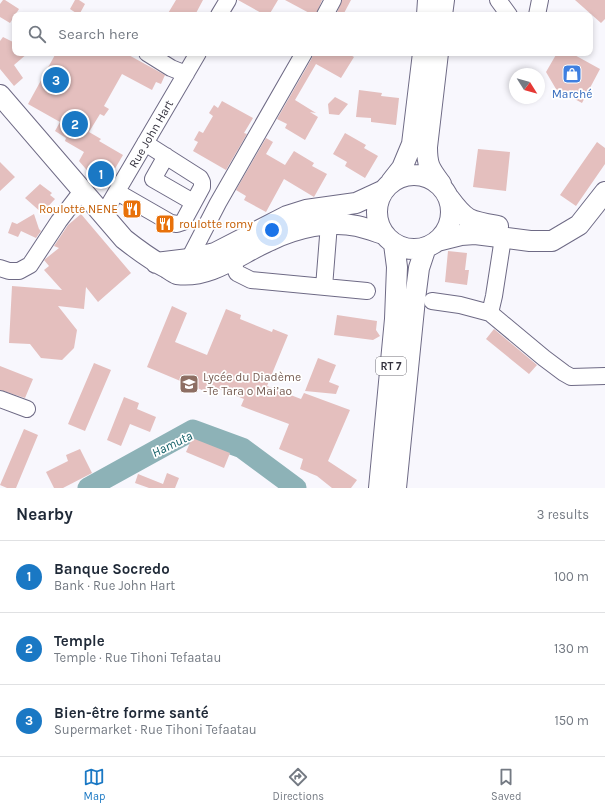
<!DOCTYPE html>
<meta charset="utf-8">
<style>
:root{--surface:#fff;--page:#f2f2f3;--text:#1f2937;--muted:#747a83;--line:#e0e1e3;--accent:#1a78c4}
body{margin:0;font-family:Karla,sans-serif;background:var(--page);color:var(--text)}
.compass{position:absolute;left:509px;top:68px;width:36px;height:36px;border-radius:50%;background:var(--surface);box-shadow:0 2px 6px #0003;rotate:127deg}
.you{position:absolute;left:272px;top:230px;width:14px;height:14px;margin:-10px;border:3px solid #fff;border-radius:50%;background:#1a73e8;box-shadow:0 0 0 6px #1a73e833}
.badge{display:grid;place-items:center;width:26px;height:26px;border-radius:50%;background:var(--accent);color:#fff;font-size:13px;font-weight:700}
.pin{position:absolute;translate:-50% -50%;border:2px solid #fff;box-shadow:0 1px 4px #0006}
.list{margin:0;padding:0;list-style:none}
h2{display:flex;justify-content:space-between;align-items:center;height:52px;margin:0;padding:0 16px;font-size:17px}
h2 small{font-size:13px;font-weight:400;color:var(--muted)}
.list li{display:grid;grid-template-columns:26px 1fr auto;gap:12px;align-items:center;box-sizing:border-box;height:72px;padding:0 16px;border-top:1px solid var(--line)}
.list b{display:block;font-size:15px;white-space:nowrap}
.list p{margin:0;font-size:13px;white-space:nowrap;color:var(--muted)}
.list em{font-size:13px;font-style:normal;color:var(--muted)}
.icon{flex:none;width:22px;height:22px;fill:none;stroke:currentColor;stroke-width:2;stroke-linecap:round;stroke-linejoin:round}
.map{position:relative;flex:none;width:605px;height:488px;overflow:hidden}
.search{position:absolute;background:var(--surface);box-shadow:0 2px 6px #0003;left:12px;right:12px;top:12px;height:44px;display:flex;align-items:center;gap:10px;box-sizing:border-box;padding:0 14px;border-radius:8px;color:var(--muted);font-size:15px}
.sheet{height:268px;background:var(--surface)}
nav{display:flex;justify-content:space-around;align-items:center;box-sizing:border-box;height:56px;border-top:1px solid var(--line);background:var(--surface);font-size:11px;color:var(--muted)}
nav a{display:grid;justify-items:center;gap:2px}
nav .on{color:var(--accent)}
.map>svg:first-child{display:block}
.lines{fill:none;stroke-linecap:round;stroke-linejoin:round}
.river{stroke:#8db2b7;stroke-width:21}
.building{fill:#e4bfbe}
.minor-casing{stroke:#6e6a85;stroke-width:18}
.major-casing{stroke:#6e6a85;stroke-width:22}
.minor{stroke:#fff;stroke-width:16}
.major{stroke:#fff;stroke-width:20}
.labels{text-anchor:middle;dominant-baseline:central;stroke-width:3.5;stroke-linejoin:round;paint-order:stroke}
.shield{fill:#fff;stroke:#706f77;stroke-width:1}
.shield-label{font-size:11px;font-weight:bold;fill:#33313d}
.shop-label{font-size:12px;fill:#366cbe;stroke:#fff}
.street-label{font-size:12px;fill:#33313d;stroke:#fff}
.food-label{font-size:12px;fill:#c56008;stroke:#fff;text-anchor:end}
.education-label{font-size:12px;fill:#785e54;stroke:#fff;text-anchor:start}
.water-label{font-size:13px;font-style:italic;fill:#136068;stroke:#fff}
</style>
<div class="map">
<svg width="605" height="488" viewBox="0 0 605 488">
<rect width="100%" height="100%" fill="#f8f7fd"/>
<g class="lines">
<path class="river" d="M88,488L193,430L242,448L296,488"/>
</g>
<path class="building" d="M3,0H5L19,9L10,23L0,17V4Z
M75,0H79L85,4L79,15L70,9Z
M176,0H203L195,15H167Z
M238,0H278L269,15H265Z
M285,0H322L316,15H313Z
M342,0H351L343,15H336Z
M575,0H605V19L601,23Z
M3,37L13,42L15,45V53H28L14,65L23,78L14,86L0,69V41Z
M56,53H100L103,54L104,53H125L165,75L161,84L156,82L152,90L122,74L104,106L109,109L104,116L100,114L89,132L101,139L99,141L123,155L103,189L79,161L84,152L65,141L66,138L55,131L60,122L28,104Z
M313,53H347L354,57L341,78L316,64L295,100L316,113L310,112L318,117L305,140L285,128L287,124L277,119L312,58Z
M557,53H571L600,69L582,103L556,89L546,72Z
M359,90L382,93L381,96L399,98L396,125L371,122V118L356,117Z
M335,97L348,104L339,115L329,114L328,104Z
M222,101L253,118L244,133L247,134L226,170L193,151L198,142L194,140L199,131L203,133L213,116L209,113L214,105L218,108Z
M345,133L366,145L364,148L378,156L365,178L345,166L347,162L333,154Z
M266,138L273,142L266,154L285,165L294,151L314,163L312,166L327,174L314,197L284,179L266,212L244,200L246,196L236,190Z
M597,142L605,148V164L576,206L560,195Z
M478,149L510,152L506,191L473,187Z
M0,162L15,177L0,191Z
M40,184L52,193L50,195L55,199L42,213L25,198Z
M34,214L39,229L41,231L36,238L21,231L18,237L8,233L12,222L17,224Z
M81,214L131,273L98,302L86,287L84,309L58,306L77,330L74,348L62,360L41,358L30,344L9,343L12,286L62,290L44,270L49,266L44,260L59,248L54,246L68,225Z
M448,251L467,253L465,270H469L467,285L445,282Z
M172,306L187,313L175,342L207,355L226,309L241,315L240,319L272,332L273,329L288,335L267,386L301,399L304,393L350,410L328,461L357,480L351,488H332L317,476L300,469L303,459L279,449L289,424L241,406L244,399L212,386L209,393L147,367Z
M337,315L377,321L376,330L380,336L373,340L334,335Z
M494,329L537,365L529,374L486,339Z
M318,358L336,365L329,382L339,386L336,394L305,391Z
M94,363L111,370L85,431L68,424Z
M0,366L33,379L25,398L0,390Z
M124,397L139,403L137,409L156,417L150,432L130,424L121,446L107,440Z
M24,429L38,435L16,488H7L0,485Z
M192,438L230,453L224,468L186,452Z
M80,449L92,473L63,488H54L46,472L68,461L66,455Z
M167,473L179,478L175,488H149L135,483L138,474L163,484Z"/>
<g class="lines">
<defs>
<path id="minor" d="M498,0L509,15
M219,15L228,0
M325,15L333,0
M537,15L540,0
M147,53L171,68L186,74
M166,156L153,179L193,202
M117,192L171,223L177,224L183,222L202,187V182L200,178L145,143
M103,215L198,53
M235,249L232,261L237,273L251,280L367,291
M189,259L218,203L304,53
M0,268L9,271H19L30,265L59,221L82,191
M324,287L329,224
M432,301L460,305L490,313L544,358L564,373L571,377L605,376
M490,313L494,296L503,238
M0,399L27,409"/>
<path id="major" d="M427,15L428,0
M442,15L444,0
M438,53L427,147C427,166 430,169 441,184
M0,95L124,239C138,250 151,260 167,268C170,270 174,273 177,274C211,279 242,252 271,240C296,228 329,220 357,226C366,228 374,231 383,234
M377 212a37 37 0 1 1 74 0a37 37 0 1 1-74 0Z
M391,182L402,168L412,144L423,53
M449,198C466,221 469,221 498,226
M437,241L461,235L475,234L530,241H552L579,225L605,192
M156,263L189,259L215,253L287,216L306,210L356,203L382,191
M379,488L395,319L397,267L394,244
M396,488L415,299L419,268L426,247"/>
</defs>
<use href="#minor" class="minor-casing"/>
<use href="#major" class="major-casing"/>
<use href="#minor" class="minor"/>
<use href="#major" class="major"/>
</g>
<defs>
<symbol id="shop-square" viewBox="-11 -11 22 22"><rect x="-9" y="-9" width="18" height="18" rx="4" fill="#3f7fe0" stroke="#fff"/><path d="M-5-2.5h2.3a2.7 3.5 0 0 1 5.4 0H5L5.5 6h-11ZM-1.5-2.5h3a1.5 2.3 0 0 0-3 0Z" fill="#fff"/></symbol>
<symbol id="restaurant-square" viewBox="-11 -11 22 22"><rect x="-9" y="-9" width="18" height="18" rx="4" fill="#e8710a" stroke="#fff"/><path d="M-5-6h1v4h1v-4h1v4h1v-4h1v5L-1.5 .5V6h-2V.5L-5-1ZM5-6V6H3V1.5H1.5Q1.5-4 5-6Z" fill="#fff"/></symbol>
<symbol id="school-square" viewBox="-11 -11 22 22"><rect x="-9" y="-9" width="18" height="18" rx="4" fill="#8d6e63" stroke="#fff"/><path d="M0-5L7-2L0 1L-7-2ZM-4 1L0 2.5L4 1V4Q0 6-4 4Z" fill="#fff"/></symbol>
</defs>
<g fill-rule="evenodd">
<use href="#shop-square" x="561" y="63" width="22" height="22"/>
<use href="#restaurant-square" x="121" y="198" width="22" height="22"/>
<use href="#restaurant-square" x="154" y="213" width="22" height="22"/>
<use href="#school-square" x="178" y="373" width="22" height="22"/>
</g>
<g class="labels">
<rect class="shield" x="376" y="357" width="30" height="18" rx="3"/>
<g class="shield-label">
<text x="391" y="366">RT 7</text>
</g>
<g class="shop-label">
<text x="572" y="94">Marché</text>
</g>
<g class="street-label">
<text transform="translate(151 134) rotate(-60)">Rue John Hart</text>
</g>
<g class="food-label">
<text x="118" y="209">Roulotte NENE</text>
<text x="179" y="224" text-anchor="start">roulotte romy</text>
</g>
<g class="education-label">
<text x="203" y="377">Lycée du Diadème<tspan x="203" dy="14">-Te Tara o Mai’ao</tspan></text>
</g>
<g class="water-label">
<text transform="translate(172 444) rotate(-26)">Hamuta</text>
</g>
</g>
</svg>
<svg class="compass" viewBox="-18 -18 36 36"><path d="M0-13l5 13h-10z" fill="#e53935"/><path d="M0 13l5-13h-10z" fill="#747a83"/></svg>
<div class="you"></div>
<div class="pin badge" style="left:101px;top:174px">1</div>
<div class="pin badge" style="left:75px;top:124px">2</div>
<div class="pin badge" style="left:56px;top:80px">3</div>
<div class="search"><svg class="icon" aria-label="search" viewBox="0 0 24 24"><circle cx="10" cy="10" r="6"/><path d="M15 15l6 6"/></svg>Search here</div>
</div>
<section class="sheet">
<h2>Nearby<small>3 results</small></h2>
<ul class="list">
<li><span class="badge">1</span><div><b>Banque Socredo</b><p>Bank · Rue John Hart</p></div><em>100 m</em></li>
<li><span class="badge">2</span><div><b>Temple</b><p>Temple · Rue Tihoni Tefaatau</p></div><em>130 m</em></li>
<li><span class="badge">3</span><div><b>Bien-être forme santé</b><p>Supermarket · Rue Tihoni Tefaatau</p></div><em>150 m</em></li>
</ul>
</section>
<nav>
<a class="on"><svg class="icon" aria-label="map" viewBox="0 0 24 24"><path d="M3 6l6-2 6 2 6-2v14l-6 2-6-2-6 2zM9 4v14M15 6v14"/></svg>Map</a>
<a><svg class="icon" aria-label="directions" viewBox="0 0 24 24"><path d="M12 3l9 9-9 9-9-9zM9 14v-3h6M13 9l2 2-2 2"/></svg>Directions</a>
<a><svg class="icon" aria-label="saved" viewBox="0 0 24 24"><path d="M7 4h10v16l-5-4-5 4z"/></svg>Saved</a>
</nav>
